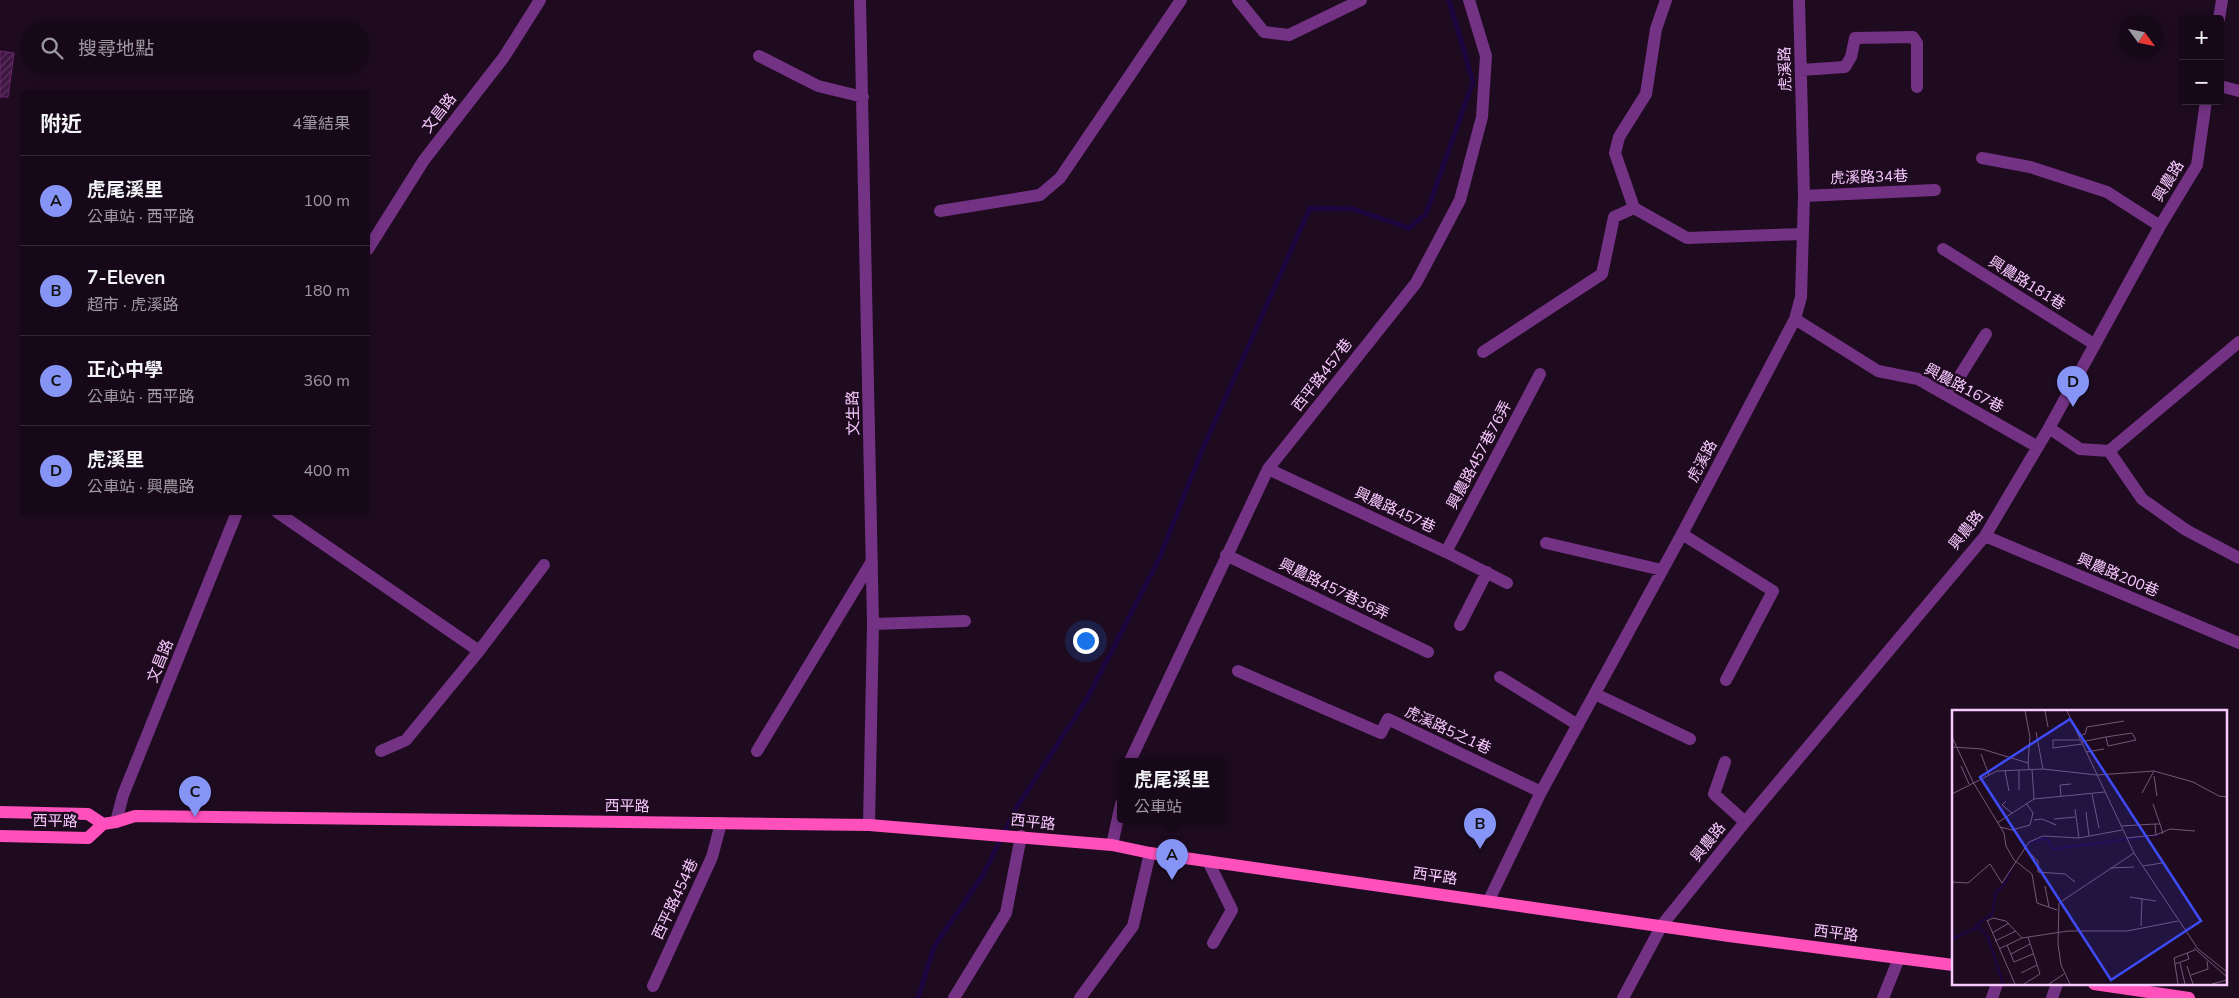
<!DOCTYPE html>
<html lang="zh-TW">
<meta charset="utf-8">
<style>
:root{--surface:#160818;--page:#231625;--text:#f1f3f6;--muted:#9e9aa2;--line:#352937;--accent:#8594f5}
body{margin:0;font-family:"Nunito Sans","Noto Sans TC",sans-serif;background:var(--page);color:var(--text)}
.controls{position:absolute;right:15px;top:15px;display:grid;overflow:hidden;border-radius:5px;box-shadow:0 2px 8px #0003}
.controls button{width:45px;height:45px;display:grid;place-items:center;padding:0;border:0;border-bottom:1px solid var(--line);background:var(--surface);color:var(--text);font:25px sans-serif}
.compass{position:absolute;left:2119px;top:15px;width:45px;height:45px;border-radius:50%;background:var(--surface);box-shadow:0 2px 8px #0003;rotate:123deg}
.you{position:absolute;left:1085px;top:640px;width:18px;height:18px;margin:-12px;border:4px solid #fff;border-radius:50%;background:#1a73e8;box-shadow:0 0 0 8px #1a73e833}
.badge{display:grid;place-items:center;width:32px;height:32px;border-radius:50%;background:var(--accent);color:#111;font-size:16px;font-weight:700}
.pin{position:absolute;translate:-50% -41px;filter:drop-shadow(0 1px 2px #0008)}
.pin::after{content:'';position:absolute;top:26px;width:18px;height:15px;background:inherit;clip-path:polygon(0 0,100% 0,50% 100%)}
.popup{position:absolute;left:1117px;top:758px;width:110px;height:65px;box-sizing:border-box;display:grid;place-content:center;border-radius:5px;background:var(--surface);filter:drop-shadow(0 1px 4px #0005);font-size:16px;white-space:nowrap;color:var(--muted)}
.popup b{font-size:19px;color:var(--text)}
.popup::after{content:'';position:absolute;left:50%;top:100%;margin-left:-10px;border:10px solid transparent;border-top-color:var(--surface)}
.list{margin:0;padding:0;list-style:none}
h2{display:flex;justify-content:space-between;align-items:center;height:65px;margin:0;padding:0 20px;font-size:21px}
h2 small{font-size:16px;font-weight:400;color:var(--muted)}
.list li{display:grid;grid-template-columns:32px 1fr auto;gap:15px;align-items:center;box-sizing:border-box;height:90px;padding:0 20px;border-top:1px solid var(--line)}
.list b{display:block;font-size:19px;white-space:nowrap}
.list p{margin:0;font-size:16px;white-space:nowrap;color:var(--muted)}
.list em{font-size:16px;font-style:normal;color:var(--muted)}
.icon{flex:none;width:28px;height:28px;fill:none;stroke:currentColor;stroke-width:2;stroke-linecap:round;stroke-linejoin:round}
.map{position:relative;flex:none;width:2239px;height:998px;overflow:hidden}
.search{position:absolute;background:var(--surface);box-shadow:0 2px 8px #0003;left:20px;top:20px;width:350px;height:55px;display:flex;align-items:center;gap:12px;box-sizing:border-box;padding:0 18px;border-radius:28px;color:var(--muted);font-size:19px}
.panel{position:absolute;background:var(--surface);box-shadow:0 2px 8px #0003;left:20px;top:90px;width:350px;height:425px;border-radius:5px}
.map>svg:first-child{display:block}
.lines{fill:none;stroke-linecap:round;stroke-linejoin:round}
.stream{stroke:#1c053e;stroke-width:5}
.building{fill:url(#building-hatch);stroke:#6d2570}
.minor{stroke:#733283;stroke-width:12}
.major{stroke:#ff50bb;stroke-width:12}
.labels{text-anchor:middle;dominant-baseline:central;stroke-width:5;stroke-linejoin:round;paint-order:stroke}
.street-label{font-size:15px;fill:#f8c9ff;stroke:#1e0b20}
.inset-river{fill:none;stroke:#1c053e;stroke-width:2.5}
.inset-road{fill:none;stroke:#755779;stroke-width:1}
.view{fill:#3e4bf7;fill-opacity:0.15;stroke:#3e4bf7;stroke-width:2.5}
.inset-edge{fill:none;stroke:#f8c9ff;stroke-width:2.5}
</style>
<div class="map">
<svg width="2239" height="998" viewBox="0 0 2239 998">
<defs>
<pattern id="building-hatch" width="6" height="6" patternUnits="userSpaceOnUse" patternTransform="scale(1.25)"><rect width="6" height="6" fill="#401542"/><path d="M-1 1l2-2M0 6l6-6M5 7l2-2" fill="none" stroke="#5c365e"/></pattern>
</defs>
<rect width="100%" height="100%" fill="#1e0b20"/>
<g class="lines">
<path class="stream" d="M918,998L934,947L983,875L1017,807L1088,697L1159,559L1201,453L1310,208L1353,209L1409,228L1426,214L1473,82L1449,0"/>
</g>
<path class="building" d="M0,51L14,53L8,97H0Z"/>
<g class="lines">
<path class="minor" d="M860,0L873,624L869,825
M1238,0L1264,32L1289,35L1361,0
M1666,0L1656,29L1646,94L1619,137L1615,153L1634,208L1687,238L1802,234
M2219,19L2222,0
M759,56L818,86L863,97
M1801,70L1845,67L1851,57L1855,38L1913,37L1917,43V87
M2220,86L2239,91
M1982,158L2030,167L2107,192L2160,226
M1804,196L1935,190
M940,211L1040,195L1060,178L1181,0
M368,249L424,160L504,57L540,0
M1943,249L2094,344
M1795,319L1878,371L1918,379L2038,447
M1483,352L1602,274L1614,217L1634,208
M1948,395L1986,334
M2049,428L2080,449L2109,451L2239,342
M2109,451L2142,499L2186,530L2239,558
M1268,469L1446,552L1507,583
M277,512L479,651
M1682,534L1773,591L1726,680
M1985,536L2239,643
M1546,543L1662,570
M1446,552L1540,374
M1226,555L1428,652
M873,624L965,621
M1460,625L1487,572
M1238,671L1381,733L1388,719L1541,792
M1500,677L1578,725
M1595,694L1690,739
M381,751L406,740L479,651L544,565
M757,751L872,561
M1130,761L1268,469L1416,283L1460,200L1482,117L1486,56L1469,0
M1725,762L1714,794L1745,822
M116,822L123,795L237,512
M1112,845L1121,804
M1208,861L1232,910L1213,943
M1489,900L1541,792L1682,534L1795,319L1801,297L1804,196L1799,0
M653,986L712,857L721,823
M954,998L1006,913L1021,836
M1080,998L1133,926L1150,853
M1623,998L1662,925L1745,822L1985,536L2049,428L2160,226L2197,165L2206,101
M1883,998L1899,958
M1992,998L1997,984
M2052,998L2057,984"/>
<path class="major" d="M0,812L88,814L103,824
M0,836L88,838L103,824L116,822L135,816L869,825L1112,845L1150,853L1729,936L1953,965
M2094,984L2189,998"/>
</g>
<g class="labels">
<g class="street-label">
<text transform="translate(1785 69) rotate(-91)">虎溪路</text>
<text transform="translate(439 113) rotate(-52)">文昌路</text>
<text transform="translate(1869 177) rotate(-2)">虎溪路34巷</text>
<text transform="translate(2168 181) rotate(-59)">興農路</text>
<text transform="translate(2027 283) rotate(32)">興農路181巷</text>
<text transform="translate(1322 375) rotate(-52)">西平路457巷</text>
<text transform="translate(1964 388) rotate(28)">興農路167巷</text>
<text transform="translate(853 413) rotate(-91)">文生路</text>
<text transform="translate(1479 455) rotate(-62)">興農路457巷76弄</text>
<text transform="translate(1702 461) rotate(-62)">虎溪路</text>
<text transform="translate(1395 510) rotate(25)">興農路457巷</text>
<text transform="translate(1966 530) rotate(-52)">興農路</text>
<text transform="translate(2118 575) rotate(23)">興農路200巷</text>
<text transform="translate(1334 589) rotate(26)">興農路457巷36弄</text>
<text transform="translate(160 661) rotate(-68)">文昌路</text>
<text transform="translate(1448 730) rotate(25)">虎溪路5之1巷</text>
<text transform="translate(627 806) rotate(1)">西平路</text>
<text transform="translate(55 821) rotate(1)">西平路</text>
<text transform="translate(1033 822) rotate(6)">西平路</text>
<text transform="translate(1708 842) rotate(-51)">興農路</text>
<text transform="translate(1435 876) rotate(8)">西平路</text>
<text transform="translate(675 899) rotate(-65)">西平路454巷</text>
<text transform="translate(1836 933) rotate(7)">西平路</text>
</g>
</g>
<g transform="translate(1952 710)">
<rect width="275" height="275" fill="#1e0b20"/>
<path class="inset-river" d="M74,139L80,132L95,128L101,139L208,125M23,216L40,204L44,182L53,174L59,161M0,229L27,217L36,227L51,274"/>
<path class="inset-road" d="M73,1L78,27L76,53M93,1L96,17M115,1L182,143L246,239L275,262M84,22L91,59M127,26L133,24L135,17L172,11M0,27L21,72L52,123L54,136L62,150L80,164L85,193L105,200M128,30H101V38L130,34M129,32L154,27L180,23L184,30L156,36L154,27M0,37L30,39L76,53L77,59M134,42L152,39M29,44L37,65M9,56L17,74M80,59L82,89M67,60V80M53,61L57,81M202,66L205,86M190,83L202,61M0,84L45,61L91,59L145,65L202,61L241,72L267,86L275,87M140,84L147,118M109,86L108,75L119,74M54,91L50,95L60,103M201,94L208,114M123,99L127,128M134,102L137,126M102,109L123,107M82,110L90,109L104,115M45,113L82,89L153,82M203,114H208L211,124M169,116L203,114L204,125L175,128M48,117L60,120L78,115L81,103L74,93M204,125L218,119L243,121M72,138L86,151V162L113,164L123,172M191,156L210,153M159,158L182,157M0,172L16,173L38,154L50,173L77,132L91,126L127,128L170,120M93,176L97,197M178,187L204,191M35,210L63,274M35,211L41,208L54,211L70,228L116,221H175L226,211M189,216L190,188M40,223L57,213M43,231L64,221M55,235L62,252L81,244M242,238L275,267M47,239L70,228M59,244L78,234M228,253L233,274M223,254L237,249L235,243M235,256L241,274M69,263L85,255M239,265L256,259L255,251M72,274L88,264L76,227M97,274L112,264M118,274L109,255L106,234L107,193L182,143M226,274L222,248L243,240M260,274L275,270"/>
<path class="view" d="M118,9L249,211L159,270L28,67Z"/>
<rect width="275" height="275" class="inset-edge"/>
</g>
</svg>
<div class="controls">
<button>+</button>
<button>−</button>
</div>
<svg class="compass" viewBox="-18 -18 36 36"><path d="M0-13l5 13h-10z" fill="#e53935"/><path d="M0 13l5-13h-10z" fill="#9e9aa2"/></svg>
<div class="you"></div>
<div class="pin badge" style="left:1172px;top:880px">A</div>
<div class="popup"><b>虎尾溪里</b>公車站</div>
<div class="pin badge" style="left:1480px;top:849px">B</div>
<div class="pin badge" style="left:195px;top:817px">C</div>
<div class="pin badge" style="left:2073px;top:407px">D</div>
<div class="search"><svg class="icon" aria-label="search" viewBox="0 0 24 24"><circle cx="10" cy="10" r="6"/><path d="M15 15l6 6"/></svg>搜尋地點</div>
<section class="panel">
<h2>附近<small>4筆結果</small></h2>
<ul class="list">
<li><span class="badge">A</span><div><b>虎尾溪里</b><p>公車站 · 西平路</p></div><em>100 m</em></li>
<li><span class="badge">B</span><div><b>7-Eleven</b><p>超市 · 虎溪路</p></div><em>180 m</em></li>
<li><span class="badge">C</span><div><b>正心中學</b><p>公車站 · 西平路</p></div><em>360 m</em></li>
<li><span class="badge">D</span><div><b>虎溪里</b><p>公車站 · 興農路</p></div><em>400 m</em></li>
</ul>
</section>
</div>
